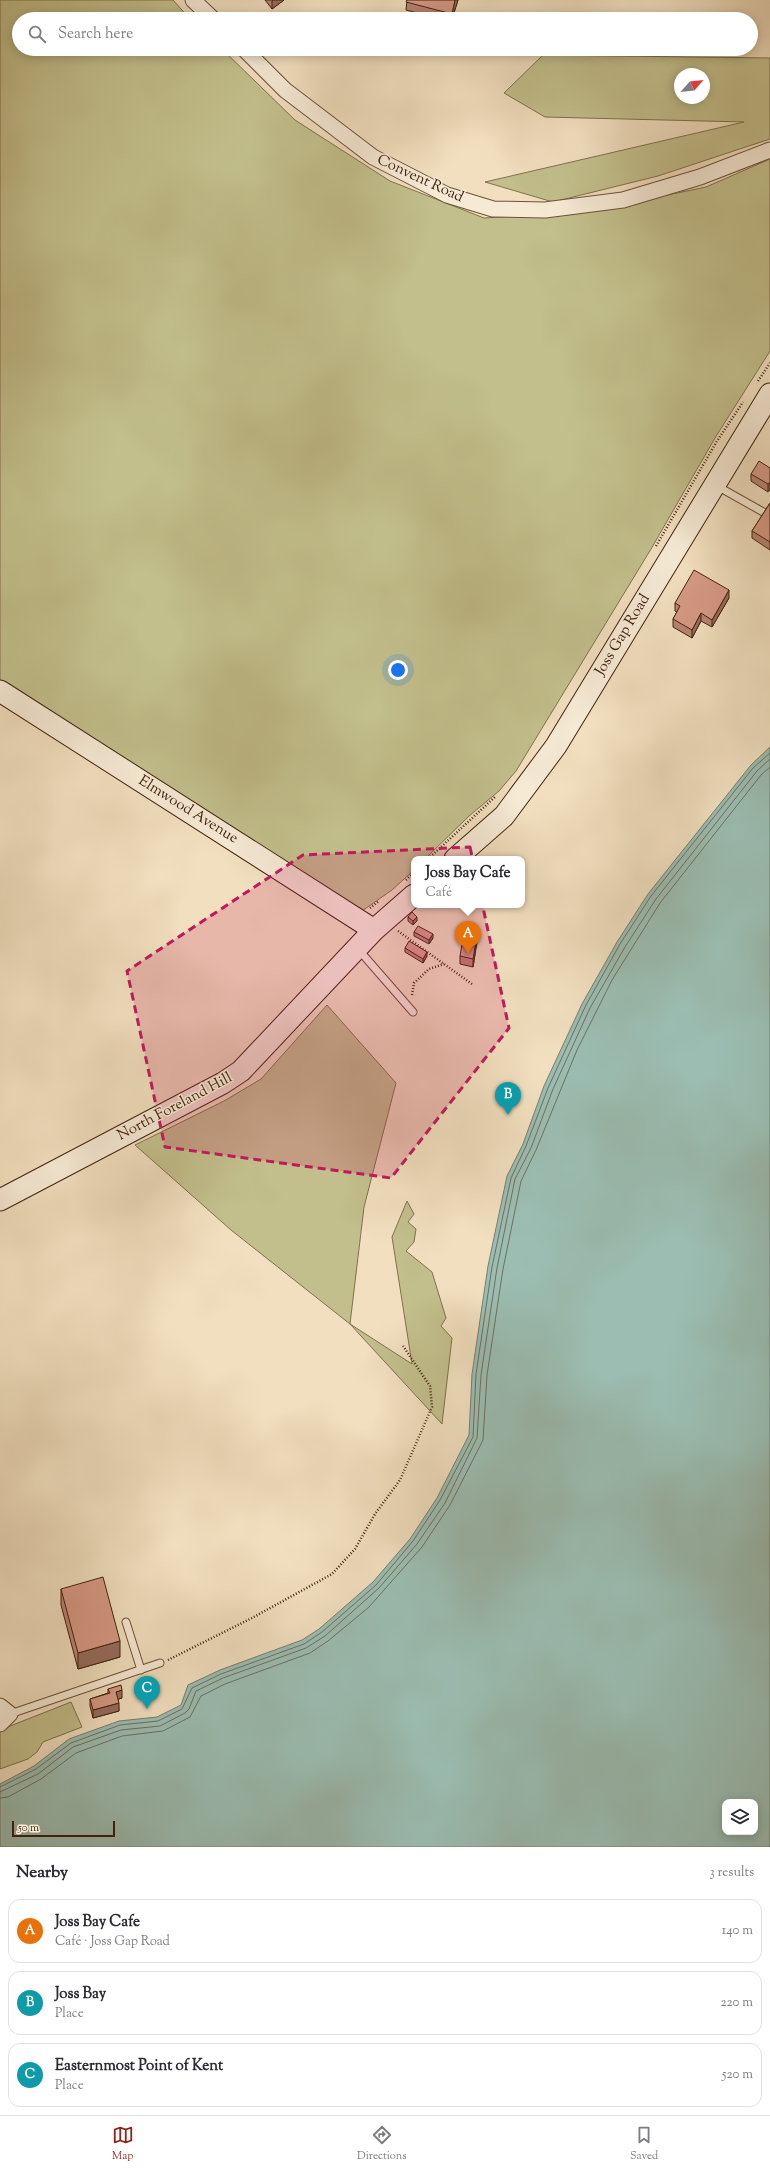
<!DOCTYPE html>
<meta charset="utf-8">
<style>
:root{--surface:#fff;--page:#f7f7f7;--text:#2b2b33;--muted:#7c7c81;--line:#e1e1e2;--accent:#8f2418}
body{margin:0;font-family:"Sorts Mill Goudy",serif;background:var(--page);color:var(--text)}
.controls{position:absolute;right:12px;bottom:12px;display:grid;overflow:hidden;border-radius:8px;box-shadow:0 2px 10px #0003}
.controls button{width:36px;height:36px;display:grid;place-items:center;padding:0;border:0;border-bottom:1px solid var(--line);background:var(--surface);color:var(--text);font:20px sans-serif}
.compass{position:absolute;left:674px;top:68px;width:36px;height:36px;border-radius:50%;background:var(--surface);box-shadow:0 2px 10px #0003;rotate:63deg}
.scale{position:absolute;left:12px;bottom:10px;width:103px;box-sizing:border-box;padding-left:4px;border:2px solid #42220e;border-top:0;font-size:11px;line-height:14px;white-space:nowrap;color:#42220e;-webkit-text-stroke:3px #f6ead5;paint-order:stroke}
.you{position:absolute;left:398px;top:670px;width:14px;height:14px;margin:-10px;border:3px solid #fff;border-radius:50%;background:#1a73e8;box-shadow:0 0 0 6px #1a73e833}
.badge{display:grid;place-items:center;width:26px;height:26px;border-radius:50%;background:var(--accent);color:#fff;font-size:13px;font-weight:700}
.pin{position:absolute;translate:-50% -33px;filter:drop-shadow(0 1px 2px #0008)}
.pin::after{content:'';position:absolute;top:21px;width:14px;height:12px;background:inherit;clip-path:polygon(0 0,100% 0,50% 100%)}
.popup{position:absolute;left:411px;top:856px;width:114px;height:52px;box-sizing:border-box;display:grid;place-content:center;border-radius:8px;background:var(--surface);filter:drop-shadow(0 1px 3px #0005);font-size:13px;white-space:nowrap;color:var(--muted)}
.popup b{font-size:15px;color:var(--text)}
.popup::after{content:'';position:absolute;left:50%;top:100%;margin-left:-8px;border:8px solid transparent;border-top-color:var(--surface)}
.list{margin:0;padding:0;list-style:none}
h2{display:flex;justify-content:space-between;align-items:center;height:52px;margin:0;padding:0 16px;font-size:17px}
h2 small{font-size:13px;font-weight:400;color:var(--muted)}
.list li{display:grid;grid-template-columns:26px 1fr auto;gap:12px;align-items:center;box-sizing:border-box;height:64px;margin:0 8px 8px;padding:0 8px;border:1px solid var(--line);border-radius:12px}
.list b{display:block;font-size:15px;white-space:nowrap}
.list p{margin:0;font-size:13px;white-space:nowrap;color:var(--muted)}
.list em{font-size:13px;font-style:normal;color:var(--muted)}
.icon{flex:none;width:22px;height:22px;fill:none;stroke:currentColor;stroke-width:2;stroke-linecap:round;stroke-linejoin:round}
.map{position:relative;flex:none;width:770px;height:1847px;overflow:hidden}
.search{position:absolute;background:var(--surface);box-shadow:0 2px 10px #0003;left:12px;right:12px;top:12px;height:44px;display:flex;align-items:center;gap:10px;box-sizing:border-box;padding:0 14px;border-radius:22px;color:var(--muted);font-size:15px}
.sheet{height:268px;background:var(--surface)}
nav{display:flex;justify-content:space-around;align-items:center;box-sizing:border-box;height:56px;border-top:1px solid var(--line);background:var(--surface);font-size:11px;color:var(--muted)}
nav a{display:grid;justify-items:center;gap:2px}
nav .on{color:var(--accent)}
.map>svg:first-child{display:block}
.green{fill:#c2bf8c;stroke:#82704d;fill-rule:evenodd}
.water{fill:#9bbdb2;stroke:#777f70;fill-rule:evenodd}
.lines{fill:none;stroke-linecap:round;stroke-linejoin:round}
.shore{stroke:#6e7060;stroke-width:1}
.lane-casing{stroke:#6e513a;stroke-width:9}
.street-casing{stroke:#6e513a;stroke-width:17}
.secondary-casing{stroke:#42220e;stroke-width:23}
.path{stroke:#42220e;stroke-width:2.5;stroke-dasharray:1 2;stroke-linecap:butt}
.lane{stroke:#f6ead5;stroke-width:7}
.street{stroke:#f6ead5;stroke-width:15}
.secondary{stroke:#f6ead5;stroke-width:21}
.wall{fill:#b98473;stroke:#42220e}
.shaded-wall{fill:#966c5e;stroke:#42220e}
.building{fill:#d79a86;stroke:#42220e}
.marked{fill:#c2185b;fill-opacity:0.2;stroke:#c2185b;stroke-width:3;stroke-dasharray:8 5;stroke-linejoin:round}
.labels{text-anchor:middle;dominant-baseline:central;stroke-width:3;stroke-linejoin:round;paint-order:stroke}
.street-label{font-size:15px;fill:#42220e;stroke:#f6ead5}
</style>
<div class="map">
<svg width="770" height="1847" viewBox="0 0 770 1847">
<rect width="100%" height="100%" fill="#f1dfbf"/>
<filter id="stains"><feTurbulence type="fractalNoise" baseFrequency=".005" numOctaves="4"/><feColorMatrix values="0 0 0 0 .2 0 0 0 0 .09 0 0 0 0 .02 0 0 0 .5 -.17"/></filter>
<radialGradient id="worn" r=".72"><stop offset=".6" stop-color="#630" stop-opacity="0"/><stop offset="1" stop-color="#630" stop-opacity=".3"/></radialGradient>
<path class="green" d="M0,0H173L190,19H19V49H222L295,120L390,181L484,218L547,214L624,204L706,187L770,159V351L715,438L651,549L516,771L499,791L469,816L425,859H414V870L392,890L362,911L0,681Z
M543,55L770,58V139L658,176L553,202L485,182L744,122L545,117L504,93ZM680,74H704V98H680Z
M327,1005L396,1083L364,1207L350,1324L412,1364L392,1237L407,1201L414,1214L408,1222L416,1229L414,1242L406,1251L432,1272L446,1318L441,1326L452,1338L442,1424L350,1324L231,1230L135,1145L224,1101L261,1079Z
M71,1702L82,1727L43,1742L37,1752L28,1759L0,1769V1730Z"/>
<path class="water" d="M770,747V1847H0V1784L34,1766L69,1739L119,1721L157,1717L181,1705L188,1685L220,1670L302,1640L319,1629L373,1582L410,1539L437,1498L469,1435L472,1374L488,1266L507,1176L523,1144L544,1086L582,1004L617,942L648,894L751,765ZM725,1802H755V1832H725Z"/>
<g class="lines">
<path class="shore" d="M0,1787L36,1769L71,1743L120,1725L158,1721L182,1709L192,1688L221,1674L304,1644L322,1632L376,1585L413,1541L440,1500L473,1437L476,1374L492,1267L511,1178L526,1146L548,1088L586,1005L620,944L651,896L753,768L770,753
M0,1792L38,1774L73,1747L121,1730L160,1726L185,1713L189,1709L196,1691L223,1678L306,1648L325,1636L379,1588L417,1544L445,1503L477,1438L481,1375L497,1268L515,1179L531,1148L553,1089L590,1008L625,947L656,899L757,771L770,759
M0,1798L8,1797L41,1779L76,1753L122,1736L163,1731L190,1717L201,1696L225,1684L310,1653L328,1641L369,1607L422,1547L450,1505L483,1440L487,1375L503,1269L521,1181L536,1150L577,1050L612,980L660,903L761,775L770,767"/>
<defs>
<path id="lane" d="M717,486L765,513
M358,949L413,1012
M126,1622L141,1670
M10,1714L160,1663"/>
<path id="street" d="M193,0L213,19
M244,49L285,90L373,157L447,195L493,209L545,210L623,200L700,177L770,150
M0,1706L10,1714L0,1724"/>
<path id="secondary" d="M0,691L374,930
M455,859L504,816L556,746L770,394
M0,1200L223,1083L241,1071L374,930L414,895"/>
</defs>
<use href="#lane" class="lane-casing"/>
<use href="#street" class="street-casing"/>
<use href="#secondary" class="secondary-casing"/>
<path class="path" d="M758,381L770,363
M656,546L717,441L743,402
M428,859L496,796
M406,880L414,872
M370,908L379,901
M398,931L472,984
M412,995L414,983L429,969L444,964
M168,1660L252,1618L332,1574L355,1549L375,1514L400,1480L432,1407L430,1386L403,1346"/>
<use href="#lane" class="lane"/>
<use href="#street" class="street"/>
<use href="#secondary" class="secondary"/>
</g>
<path class="wall" d="M265,0H284L272,9Z
M407,0H458L452,19H440L406,10Z
M770,468V490L768,492L751,481V474Z
M770,503V550L752,538V531Z
M729,598L712,627L701,621L692,638L673,627V619L677,612L675,611V603Z
M408,917L417,921L413,925L408,921Z
M414,932L433,938L429,944L414,936Z
M477,942L473,967L460,964V956Z
M405,948L427,956L423,963L405,952Z
M61,1589L120,1657L78,1669L61,1605Z
M108,1689L122,1698L118,1699L119,1711L93,1718L90,1706V1699L108,1693Z"/>
<path class="shaded-wall" d="M273,0H284L272,9V1Z
M455,0H458L452,19V14Z
M770,482V490L768,492V484Z
M729,590V598L712,627V620Z
M701,613V621L692,638V630Z
M417,917V921L413,925V921Z
M433,934V938L429,944V940Z
M477,935V942L473,967V959Z
M427,952V956L423,963V959Z
M120,1641V1657L78,1669V1653Z
M122,1690V1698L116,1700V1692Z
M119,1703V1711L93,1718V1710Z"/>
<path class="building" d="M407,0H455L452,14L406,2Z
M759,461L770,468V482L768,484L751,474Z
M770,503V542L752,531Z
M694,570L729,590L712,620L701,613L692,630L673,619L680,606L675,603Z
M412,912L417,917L413,921L408,917Z
M418,926L433,934L429,940L414,932Z
M464,932L477,935L473,959L460,956Z
M409,941L427,952L423,959L405,948Z
M103,1577L120,1641L78,1653L61,1589Z
M121,1685L122,1690L116,1692L119,1703L93,1710L90,1699L110,1693L108,1689Z"/>
<path class="marked" d="M470,847L509,1028L391,1178L165,1147L127,971L303,855Z"/>
<g class="labels">
<g class="street-label">
<text transform="translate(420 179) rotate(25)">Convent Road</text>
<text transform="translate(623 635) rotate(-59)">Joss Gap Road</text>
<text transform="translate(188 810) rotate(32)">Elmwood Avenue</text>
<text transform="translate(175 1107) rotate(-28)">North Foreland Hill</text>
</g>
</g>
<rect width="100%" height="100%" filter="url(#stains)"/>
<rect width="100%" height="100%" fill="url(#worn)"/>
</svg>
<div class="controls">
<button><svg class="icon" aria-label="layers" viewBox="0 0 24 24"><path d="M12 4l9 5-9 5-9-5zM3 14l9 5 9-5"/></svg></button>
</div>
<svg class="compass" viewBox="-18 -18 36 36"><path d="M0-13l5 13h-10z" fill="#e53935"/><path d="M0 13l5-13h-10z" fill="#7c7c81"/></svg>
<div class="scale">50 m</div>
<div class="you"></div>
<div class="pin badge" style="left:468px;top:954px;background:#e8710a">A</div>
<div class="popup"><b>Joss Bay Cafe</b>Café</div>
<div class="pin badge" style="left:508px;top:1115px;background:#0f9aa8">B</div>
<div class="pin badge" style="left:147px;top:1709px;background:#0f9aa8">C</div>
<div class="search"><svg class="icon" aria-label="search" viewBox="0 0 24 24"><circle cx="10" cy="10" r="6"/><path d="M15 15l6 6"/></svg>Search here</div>
</div>
<section class="sheet">
<h2>Nearby<small>3 results</small></h2>
<ul class="list">
<li><span class="badge" style="background:#e8710a">A</span><div><b>Joss Bay Cafe</b><p>Café · Joss Gap Road</p></div><em>140 m</em></li>
<li><span class="badge" style="background:#0f9aa8">B</span><div><b>Joss Bay</b><p>Place</p></div><em>220 m</em></li>
<li><span class="badge" style="background:#0f9aa8">C</span><div><b>Easternmost Point of Kent</b><p>Place</p></div><em>520 m</em></li>
</ul>
</section>
<nav>
<a class="on"><svg class="icon" aria-label="map" viewBox="0 0 24 24"><path d="M3 6l6-2 6 2 6-2v14l-6 2-6-2-6 2zM9 4v14M15 6v14"/></svg>Map</a>
<a><svg class="icon" aria-label="directions" viewBox="0 0 24 24"><path d="M12 3l9 9-9 9-9-9zM9 14v-3h6M13 9l2 2-2 2"/></svg>Directions</a>
<a><svg class="icon" aria-label="saved" viewBox="0 0 24 24"><path d="M7 4h10v16l-5-4-5 4z"/></svg>Saved</a>
</nav>
